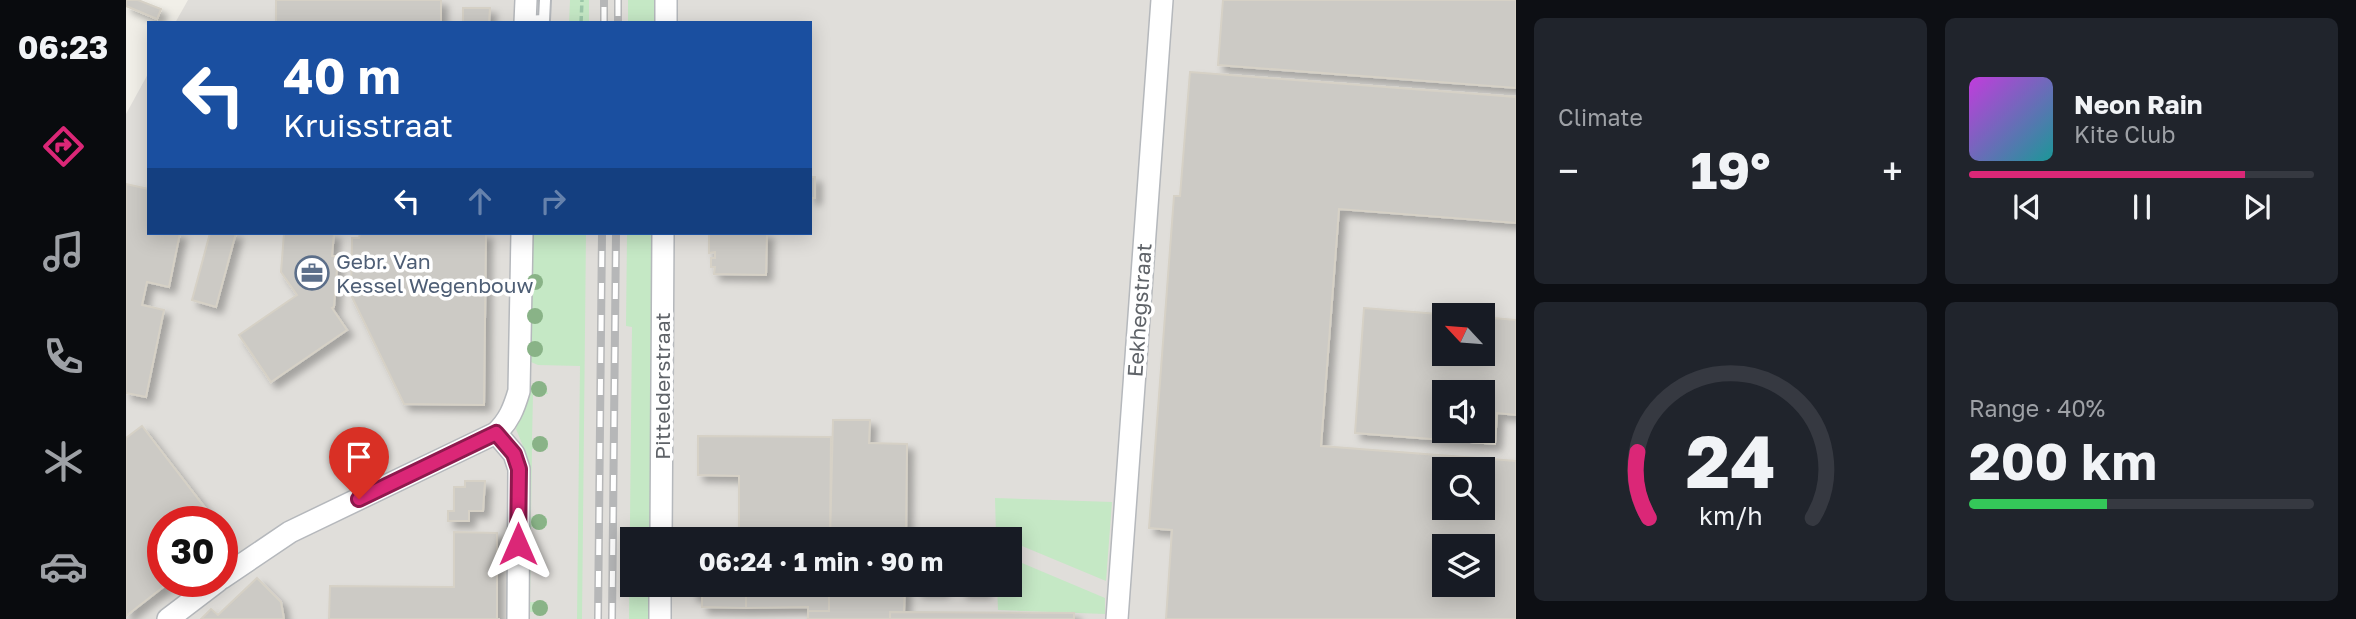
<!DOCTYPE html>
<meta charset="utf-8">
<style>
body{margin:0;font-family:"Golos Text",sans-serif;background:#20242c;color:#f1f3f6;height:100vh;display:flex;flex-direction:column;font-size:26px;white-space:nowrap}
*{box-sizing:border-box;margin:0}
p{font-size:23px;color:#9ea1a6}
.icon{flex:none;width:38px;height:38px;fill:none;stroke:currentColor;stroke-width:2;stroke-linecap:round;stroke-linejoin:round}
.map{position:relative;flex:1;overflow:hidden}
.sheet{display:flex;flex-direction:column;gap:18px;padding:18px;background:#0d0f14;width:840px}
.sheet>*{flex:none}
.hud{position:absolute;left:21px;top:21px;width:665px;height:214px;border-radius:0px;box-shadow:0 4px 18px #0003;background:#1a4fa0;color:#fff;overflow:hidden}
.needle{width:46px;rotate:296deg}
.buttons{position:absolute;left:1306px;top:303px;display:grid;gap:14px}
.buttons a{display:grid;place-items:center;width:63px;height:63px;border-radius:0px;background:#171b24;box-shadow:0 4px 18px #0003;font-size:35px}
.speed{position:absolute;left:21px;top:506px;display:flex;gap:14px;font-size:35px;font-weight:700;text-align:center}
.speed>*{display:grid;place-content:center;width:91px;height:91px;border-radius:50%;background:#171b24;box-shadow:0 4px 18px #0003;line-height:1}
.speed .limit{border:10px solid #d22;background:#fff;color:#111}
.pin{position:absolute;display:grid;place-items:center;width:60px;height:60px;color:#fff;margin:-72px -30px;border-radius:50% 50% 50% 0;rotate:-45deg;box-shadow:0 0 7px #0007}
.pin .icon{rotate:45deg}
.me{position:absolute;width:77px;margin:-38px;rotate:0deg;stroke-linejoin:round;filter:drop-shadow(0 0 5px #0008)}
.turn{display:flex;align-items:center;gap:24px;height:147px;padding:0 21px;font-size:32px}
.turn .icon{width:91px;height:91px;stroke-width:2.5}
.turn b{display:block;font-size:49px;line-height:60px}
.lanes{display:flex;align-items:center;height:66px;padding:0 21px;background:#0003;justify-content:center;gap:35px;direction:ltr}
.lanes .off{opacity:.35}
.big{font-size:52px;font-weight:700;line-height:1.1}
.sheet .tile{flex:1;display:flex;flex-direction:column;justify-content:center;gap:10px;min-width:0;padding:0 24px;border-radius:10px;background:#20242c}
.sheet .dial{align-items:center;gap:0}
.dial svg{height:182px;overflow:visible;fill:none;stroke:#363941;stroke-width:7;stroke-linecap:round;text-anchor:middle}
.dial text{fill:#f1f3f6;stroke:none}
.song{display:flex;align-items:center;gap:21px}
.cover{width:84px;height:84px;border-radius:10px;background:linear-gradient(135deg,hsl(290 70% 55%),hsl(180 70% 35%))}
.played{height:7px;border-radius:4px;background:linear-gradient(90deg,#db2777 80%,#363941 80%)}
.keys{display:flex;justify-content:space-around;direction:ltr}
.heat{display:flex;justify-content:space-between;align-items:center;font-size:38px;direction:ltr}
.charge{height:10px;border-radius:5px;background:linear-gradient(90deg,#34c759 40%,#363941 0)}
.sheet .tiles{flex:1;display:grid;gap:18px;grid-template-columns:repeat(2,1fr)}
.trip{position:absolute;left:494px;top:527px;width:402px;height:70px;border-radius:0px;background:#171b24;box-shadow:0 4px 18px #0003;font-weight:700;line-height:70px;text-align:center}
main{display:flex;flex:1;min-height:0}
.tab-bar{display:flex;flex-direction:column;width:126px;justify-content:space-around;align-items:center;background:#090b0e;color:#9ea1a6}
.tab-bar .icon{width:49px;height:49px}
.tab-bar .selected{color:#db2777}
.tab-bar b{font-size:32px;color:#f1f3f6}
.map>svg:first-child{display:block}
</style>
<main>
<nav class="tab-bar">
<b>06:23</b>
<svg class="icon selected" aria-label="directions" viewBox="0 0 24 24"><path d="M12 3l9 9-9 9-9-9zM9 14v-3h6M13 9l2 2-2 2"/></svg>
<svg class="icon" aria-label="music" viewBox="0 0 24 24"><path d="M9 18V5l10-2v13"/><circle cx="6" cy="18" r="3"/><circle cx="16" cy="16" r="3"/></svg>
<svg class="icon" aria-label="phone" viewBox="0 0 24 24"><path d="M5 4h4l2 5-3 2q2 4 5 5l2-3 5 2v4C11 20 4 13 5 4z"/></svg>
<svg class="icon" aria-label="climate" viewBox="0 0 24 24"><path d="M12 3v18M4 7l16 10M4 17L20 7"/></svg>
<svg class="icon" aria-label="car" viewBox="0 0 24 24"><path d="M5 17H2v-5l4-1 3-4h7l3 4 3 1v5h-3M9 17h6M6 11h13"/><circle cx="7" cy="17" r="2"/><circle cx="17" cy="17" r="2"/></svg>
</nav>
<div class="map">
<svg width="1390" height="619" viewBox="0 0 1390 619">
<defs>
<filter id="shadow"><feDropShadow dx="6" dy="6" stdDeviation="3.5" flood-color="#0004"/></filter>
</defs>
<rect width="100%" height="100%" fill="#f1efe8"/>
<path fill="#e0deda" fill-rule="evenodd" d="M 62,0 L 1390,0 L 1390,619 L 0,619 L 0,114 L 23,72 L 23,233 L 684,233 L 684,23 L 49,23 ZM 1318,315 L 1356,315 L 1356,354 L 1318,354 ZM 1318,392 L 1356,392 L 1356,430 L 1318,430 ZM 1318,469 L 1356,469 L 1356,508 L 1318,508 ZM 37,522 L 96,522 L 96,581 L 37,581 ZM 506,539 L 884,539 L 884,584 L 506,584 ZM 1318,546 L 1356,546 L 1356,584 L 1318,584 Z"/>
<g fill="#c5e8c5">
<path d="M 444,0 L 463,0 L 463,23 L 443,23 Z"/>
<path d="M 502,0 L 529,0 L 528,23 L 502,23 Z"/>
<path d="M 405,233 L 460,233 L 456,619 L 451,619 L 454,366 L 412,365 L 405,362 L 403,356 Z"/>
<path d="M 501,233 L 527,233 L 524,539 L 506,539 L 506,584 L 524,585 L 523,619 L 503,619 L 506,327 L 500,326 Z"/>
<path d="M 408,383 L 419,386 L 422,394 L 407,394 L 406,440 L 422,440 L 422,449 L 406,449 L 405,517 L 421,518 L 421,526 L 405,527 L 404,602 L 420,603 L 420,612 L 404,612 L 404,619 L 399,619 L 401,456 L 390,429 L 392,418 L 402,401 L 402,391 Z"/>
<path d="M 869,498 L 986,502 L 980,581 L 884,541 L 884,539 L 870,535 Z"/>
<path d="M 884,558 L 979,598 L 979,614 L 872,610 L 871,585 L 884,584 Z"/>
</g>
<g fill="#cccac5" stroke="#d6d1c6" stroke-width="2" fill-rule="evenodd" filter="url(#shadow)">
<path d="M 0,0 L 12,0 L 35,9 L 31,19 L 0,6 Z"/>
<rect x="150" y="0" width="165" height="23"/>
<path d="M 1097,0 L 1390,0 L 1390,88 L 1092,65 Z"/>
<path d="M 337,8 L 364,8 L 363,23 L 337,23 Z"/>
<path d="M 1064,72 L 1390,97 L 1390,223 L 1213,209 L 1195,446 L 1390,461 L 1390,619 L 1040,619 L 1046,530 L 1023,528 L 1048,196 L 1054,196 ZM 1318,469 L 1356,469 L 1356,508 L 1318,508 ZM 1318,546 L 1356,546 L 1356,584 L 1318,584 Z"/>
<rect x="684" y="177" width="5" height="21"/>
<path d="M 0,184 L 23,189 L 23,233 L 54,233 L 43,287 L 21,282 L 16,305 L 38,310 L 20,397 L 0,393 Z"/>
<path d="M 84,233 L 110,233 L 90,307 L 66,300 Z"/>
<path d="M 158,233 L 208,233 L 206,256 L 212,256 L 208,307 L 206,308 L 221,330 L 145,382 L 113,335 L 171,295 L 155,272 Z"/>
<path d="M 234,233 L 360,233 L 358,405 L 278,404 L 225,295 L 226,238 L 233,238 Z"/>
<path d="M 583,233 L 641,233 L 640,275 L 588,274 L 589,267 L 585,267 L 585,258 L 589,258 L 589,252 L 583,253 Z"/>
<path d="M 1238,308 L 1325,315 L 1318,315 L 1318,354 L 1356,354 L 1356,317 L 1390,320 L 1390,415 L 1371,413 L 1369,444 L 1229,433 ZM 1318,392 L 1356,392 L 1356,430 L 1318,430 Z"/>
<path d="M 707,420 L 744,420 L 743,443 L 781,444 L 780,539 L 704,539 Z"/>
<path d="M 16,426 L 90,522 L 37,522 L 37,581 L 45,581 L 0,616 L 0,438 Z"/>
<path d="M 572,436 L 705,437 L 704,539 L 613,539 L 613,476 L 572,475 Z"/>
<path d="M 339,481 L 359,481 L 357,511 L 343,511 L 343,521 L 322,521 L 322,511 L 328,511 L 328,487 L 339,487 Z"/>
<path d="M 328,532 L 371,533 L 371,619 L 374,619 L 203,619 L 204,586 L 328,587 Z"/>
<path d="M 131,578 L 155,602 L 158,619 L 75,619 L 85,609 L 92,615 Z"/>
<path d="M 566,584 L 597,584 L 597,595 L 612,595 L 612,584 L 620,584 L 620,608 L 576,607 L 576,595 L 566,595 Z"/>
<path d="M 620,584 L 703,584 L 703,611 L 682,611 L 682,607 L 620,608 Z"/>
<path d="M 703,584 L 779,584 L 778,612 L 764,612 L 764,619 L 682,619 L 682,611 L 703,611 Z"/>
<path d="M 791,584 L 817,584 L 817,585 L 816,591 L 791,591 Z"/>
<rect x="835" y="584" width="24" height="8"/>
<path d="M 764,612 L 948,613 L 948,619 L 764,619 Z"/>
</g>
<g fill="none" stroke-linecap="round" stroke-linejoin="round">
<defs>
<path id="lane" d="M 399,21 L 418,20 L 419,0"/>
<g id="street">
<path d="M 399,23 L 400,0"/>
<path d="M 540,23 L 540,0"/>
<path d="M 370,433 L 388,454 L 393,469 L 392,619"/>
<path d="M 535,539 L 537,233"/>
<path d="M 96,578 L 164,532 L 370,433 C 383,421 388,408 393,391 L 396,233"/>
<path d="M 42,619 L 92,581"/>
<path d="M 534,619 L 534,584"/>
<path d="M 991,619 L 1036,0"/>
</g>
</defs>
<use href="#lane" stroke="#b5b8bc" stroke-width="14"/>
<use href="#street" stroke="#b5b8bc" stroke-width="24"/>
<path stroke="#9cc7a9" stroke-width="3.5" stroke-dasharray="7 3.5" stroke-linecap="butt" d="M 455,23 L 456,0"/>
<use href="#lane" stroke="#fff" stroke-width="10"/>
<use href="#street" stroke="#fff" stroke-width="21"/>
<defs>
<g id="rail">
<path d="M 492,0 L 492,23"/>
<path d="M 478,23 L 478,0"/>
<path d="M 472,619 L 476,233"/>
<path d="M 486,619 L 490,233"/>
</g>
</defs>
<use href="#rail" stroke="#b6b7b8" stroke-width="8"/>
<use href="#rail" stroke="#fff" stroke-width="5" stroke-dasharray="16" stroke-linecap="butt"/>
</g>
<g fill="#89b387">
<circle cx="409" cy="282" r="8"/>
<circle cx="409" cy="316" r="8"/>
<circle cx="409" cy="349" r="8"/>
<circle cx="413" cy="389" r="8"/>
<circle cx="414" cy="444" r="8"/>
<circle cx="413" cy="522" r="8"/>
<circle cx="414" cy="608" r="8"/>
</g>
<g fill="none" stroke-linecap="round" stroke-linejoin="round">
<defs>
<path id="route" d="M 233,499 L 370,433 L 388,454 L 393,469 L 392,544"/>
</defs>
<use href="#route" stroke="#8e194d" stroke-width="18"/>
<use href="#route" stroke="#db2777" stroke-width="12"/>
</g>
<defs>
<symbol id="office-ring" viewBox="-11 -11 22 22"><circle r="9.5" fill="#fff" stroke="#5c6f8a" stroke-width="1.5"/><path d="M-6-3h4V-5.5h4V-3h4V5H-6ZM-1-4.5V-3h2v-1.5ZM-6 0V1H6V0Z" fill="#5c6f8a"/></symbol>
</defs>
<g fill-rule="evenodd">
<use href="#office-ring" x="167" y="254" width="38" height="38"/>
</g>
<g text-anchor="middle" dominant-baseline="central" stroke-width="7" stroke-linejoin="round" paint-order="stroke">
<g font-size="21" fill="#4e5e75" stroke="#fff" text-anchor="start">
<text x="210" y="261">Gebr. Van<tspan x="210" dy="24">Kessel Wegenbouw</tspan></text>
</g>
<g font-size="21" fill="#5f6368" stroke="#fff">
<text transform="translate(1013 310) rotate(-86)">Eekhegstraat</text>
<text transform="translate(536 386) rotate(-90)">Pittelderstraat</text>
</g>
</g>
</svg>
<div class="buttons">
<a><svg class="needle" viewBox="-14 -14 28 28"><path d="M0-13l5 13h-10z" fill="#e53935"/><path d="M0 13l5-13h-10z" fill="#9ea1a6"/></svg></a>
<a><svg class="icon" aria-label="sound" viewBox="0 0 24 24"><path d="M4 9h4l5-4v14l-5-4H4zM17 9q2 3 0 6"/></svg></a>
<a><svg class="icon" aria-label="search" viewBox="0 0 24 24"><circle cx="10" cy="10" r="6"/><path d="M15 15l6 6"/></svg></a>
<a><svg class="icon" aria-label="layers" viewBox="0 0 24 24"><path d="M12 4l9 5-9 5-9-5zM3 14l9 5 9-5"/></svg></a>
</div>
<div class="speed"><div class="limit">30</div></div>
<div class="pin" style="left:233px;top:499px;background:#d93025"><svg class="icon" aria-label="arrive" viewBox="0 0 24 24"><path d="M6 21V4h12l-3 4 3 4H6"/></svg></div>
<svg class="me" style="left:392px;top:544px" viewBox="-20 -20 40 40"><path d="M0-17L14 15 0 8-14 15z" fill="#db2777" stroke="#fff" stroke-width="4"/></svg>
<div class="trip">06:24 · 1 min · 90 m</div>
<div class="hud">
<div class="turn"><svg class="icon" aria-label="left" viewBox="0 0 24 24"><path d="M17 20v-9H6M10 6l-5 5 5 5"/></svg><div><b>40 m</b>Kruisstraat</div></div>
<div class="lanes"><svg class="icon" aria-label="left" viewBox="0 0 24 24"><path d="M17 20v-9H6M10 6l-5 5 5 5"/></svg><svg class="icon off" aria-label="ahead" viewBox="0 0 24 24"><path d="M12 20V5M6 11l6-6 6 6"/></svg><svg class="icon off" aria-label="right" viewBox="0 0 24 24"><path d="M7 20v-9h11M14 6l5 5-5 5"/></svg></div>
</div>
</div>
<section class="sheet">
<div class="tiles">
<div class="tile"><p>Climate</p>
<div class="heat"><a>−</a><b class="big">19°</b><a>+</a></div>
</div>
<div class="tile">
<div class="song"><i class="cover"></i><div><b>Neon Rain</b><p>Kite Club</p></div></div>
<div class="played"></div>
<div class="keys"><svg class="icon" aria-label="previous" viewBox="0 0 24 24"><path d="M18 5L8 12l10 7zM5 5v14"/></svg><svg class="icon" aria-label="pause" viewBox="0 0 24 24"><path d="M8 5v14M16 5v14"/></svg><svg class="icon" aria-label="next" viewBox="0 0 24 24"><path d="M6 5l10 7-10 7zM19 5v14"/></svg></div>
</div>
<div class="tile dial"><svg viewBox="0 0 100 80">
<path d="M14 69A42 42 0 1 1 86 69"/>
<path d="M14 69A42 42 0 0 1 9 40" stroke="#db2777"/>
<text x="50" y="56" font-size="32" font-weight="700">24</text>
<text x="50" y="72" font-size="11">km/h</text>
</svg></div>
<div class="tile"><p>Range · 40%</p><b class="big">200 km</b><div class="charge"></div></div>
</div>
</section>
</main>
